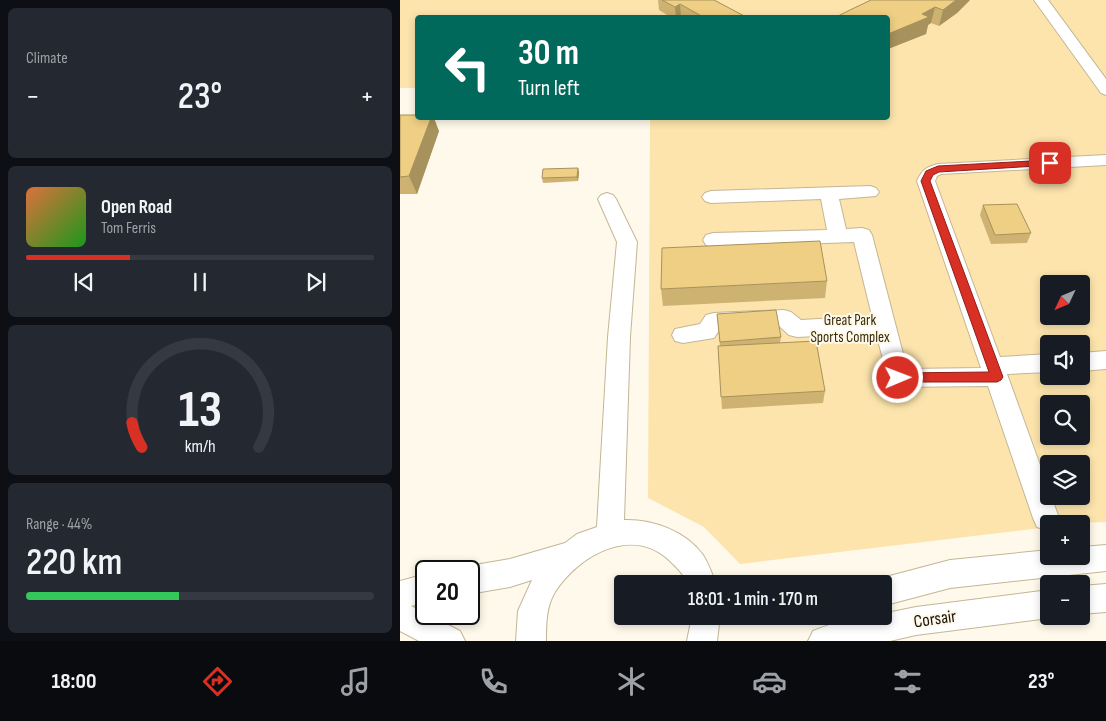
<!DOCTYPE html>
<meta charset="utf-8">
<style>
body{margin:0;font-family:"Sofia Sans Condensed",sans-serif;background:#242831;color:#f1f3f6;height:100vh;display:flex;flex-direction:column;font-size:19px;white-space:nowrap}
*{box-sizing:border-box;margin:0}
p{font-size:16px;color:#9ea1a6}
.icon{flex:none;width:28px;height:28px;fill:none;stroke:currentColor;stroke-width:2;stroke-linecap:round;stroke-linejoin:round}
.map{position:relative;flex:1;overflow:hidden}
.side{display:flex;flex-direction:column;gap:8px;padding:8px;background:#0d0f14;width:400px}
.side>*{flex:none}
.banner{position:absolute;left:15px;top:15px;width:475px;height:105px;border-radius:5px;box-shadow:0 2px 8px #0003;background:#00695c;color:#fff;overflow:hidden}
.needle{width:32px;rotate:226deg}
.tools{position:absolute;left:640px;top:275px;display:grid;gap:10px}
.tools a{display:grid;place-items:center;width:50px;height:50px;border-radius:5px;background:#171b24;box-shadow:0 2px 8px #0003;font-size:25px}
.speed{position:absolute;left:15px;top:560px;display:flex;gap:10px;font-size:25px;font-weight:700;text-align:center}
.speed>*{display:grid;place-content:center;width:65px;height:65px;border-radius:50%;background:#171b24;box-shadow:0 2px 8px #0003;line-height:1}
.speed .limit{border:2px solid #111;border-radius:8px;background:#fff;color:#111}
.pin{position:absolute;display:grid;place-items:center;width:42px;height:42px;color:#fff;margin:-21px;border-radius:10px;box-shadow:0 2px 8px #0006}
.me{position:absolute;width:55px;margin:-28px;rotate:89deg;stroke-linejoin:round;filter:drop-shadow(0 0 4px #0008)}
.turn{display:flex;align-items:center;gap:18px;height:105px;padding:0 20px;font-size:22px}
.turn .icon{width:65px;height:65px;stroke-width:2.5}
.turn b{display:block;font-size:35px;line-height:42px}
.big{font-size:38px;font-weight:600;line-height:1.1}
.side .card{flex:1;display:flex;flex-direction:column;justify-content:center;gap:8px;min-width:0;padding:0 18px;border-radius:8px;background:#242831}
.side .dial{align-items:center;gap:0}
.dial svg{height:130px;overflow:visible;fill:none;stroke:#363941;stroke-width:7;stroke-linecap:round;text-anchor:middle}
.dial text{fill:#f1f3f6;stroke:none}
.song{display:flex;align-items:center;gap:15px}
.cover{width:60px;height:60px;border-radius:8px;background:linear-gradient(135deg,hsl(20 70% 55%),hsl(120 70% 35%))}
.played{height:5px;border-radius:2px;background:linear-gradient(90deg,#d93025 30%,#363941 30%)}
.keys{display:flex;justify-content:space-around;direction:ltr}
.heat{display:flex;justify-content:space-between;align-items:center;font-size:28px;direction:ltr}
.charge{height:8px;border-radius:4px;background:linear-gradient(90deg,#34c759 44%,#363941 0)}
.trip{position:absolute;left:214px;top:575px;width:278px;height:50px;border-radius:5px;background:#171b24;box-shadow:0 2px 8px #0003;font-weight:600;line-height:50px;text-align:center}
.tabs{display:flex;height:80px;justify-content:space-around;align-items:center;background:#090b0e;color:#9ea1a6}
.tabs .icon{width:35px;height:35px}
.tabs .active{color:#d93025}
.tabs b{font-size:22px;color:#f1f3f6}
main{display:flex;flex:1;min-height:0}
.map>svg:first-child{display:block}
</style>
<main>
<section class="side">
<div class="card"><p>Climate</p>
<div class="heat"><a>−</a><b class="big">23°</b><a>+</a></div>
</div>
<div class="card">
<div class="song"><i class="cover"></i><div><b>Open Road</b><p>Tom Ferris</p></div></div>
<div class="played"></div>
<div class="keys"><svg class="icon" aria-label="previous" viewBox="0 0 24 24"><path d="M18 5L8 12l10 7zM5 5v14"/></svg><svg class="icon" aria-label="pause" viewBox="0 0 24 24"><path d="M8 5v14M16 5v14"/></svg><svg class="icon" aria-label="next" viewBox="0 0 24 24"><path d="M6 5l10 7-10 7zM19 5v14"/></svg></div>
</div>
<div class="card dial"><svg viewBox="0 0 100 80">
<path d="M14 69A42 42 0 1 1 86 69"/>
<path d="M14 69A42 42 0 0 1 8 54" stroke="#d93025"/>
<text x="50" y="56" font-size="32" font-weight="700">13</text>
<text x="50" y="72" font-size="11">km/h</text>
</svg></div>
<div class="card"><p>Range · 44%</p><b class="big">220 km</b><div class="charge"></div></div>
</section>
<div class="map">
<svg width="706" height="641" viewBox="0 0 706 641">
<rect width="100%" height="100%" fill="#fff9eb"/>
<path fill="#fce4ac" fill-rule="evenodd" d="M 0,0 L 706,0 L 706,522 L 649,524 L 649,527 L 340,564 L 304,527 L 248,498 L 250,118 L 488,118 L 488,18 L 18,18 L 17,88 L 0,88 ZM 649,284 L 681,284 L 681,316 L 649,316 ZM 649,344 L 681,344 L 681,376 L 649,376 ZM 649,404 L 681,404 L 681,436 L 649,436 ZM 649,464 L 681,464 L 681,496 L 649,496 Z"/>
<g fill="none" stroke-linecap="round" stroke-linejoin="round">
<defs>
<g id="minor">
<path d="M 634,0 L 648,0 L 706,79 L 706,95 L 701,93 Z"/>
<path d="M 706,155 L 706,165 L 541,174 L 537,176 L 535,181 L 600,357 L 649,354 L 649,372 L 607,374 L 649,490 L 649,496 L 651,496 L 659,518 L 657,524 L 649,524 L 649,529 L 646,530 L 637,527 L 633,518 L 588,386 L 498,387 L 490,385 L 476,333 L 397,337 L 389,335 L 379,326 L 320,329 L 314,338 L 283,343 L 275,341 L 272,335 L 275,329 L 300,324 L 306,315 L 314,313 L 384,310 L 391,312 L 401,320 L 472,316 L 454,242 L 313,247 L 306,245 L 303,240 L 306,235 L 313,233 L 427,230 L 421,199 L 311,203 L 305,201 L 302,197 L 305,193 L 311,191 L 470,186 L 476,188 L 479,192 L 476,196 L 439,199 L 446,229 L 462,228 L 469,230 L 472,235 L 507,369 L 581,368 L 517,181 C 522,170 526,167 538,164 Z"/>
<path d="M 207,193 L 213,195 L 216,199 L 237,242 L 230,337 L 224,520 C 252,519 286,531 303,555 C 309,564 312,574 316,584 L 288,584 C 283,573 277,568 269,560 C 231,525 178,556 155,592 C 146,607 146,624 146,641 L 116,641 L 118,611 L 132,580 L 110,587 L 69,594 L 69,571 L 59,571 L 69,566 L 110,559 L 165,543 L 177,534 L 197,527 L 208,337 L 217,242 L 198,199 L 201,195 Z"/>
<path d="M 706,351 L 706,369 L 681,371 L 681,353 Z"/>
<path d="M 706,545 L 706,571 L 550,588 L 482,606 L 482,584 L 471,584 L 482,578 L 550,560 L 649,550 L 649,556 L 681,556 L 681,547 Z"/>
<path d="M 26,574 L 26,602 L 11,606 L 60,631 L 65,641 L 19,641 L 0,631 L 0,581 Z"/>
<path d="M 706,584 L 706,612 L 681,614 L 681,586 Z"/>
<path d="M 649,590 L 649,616 L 654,616 L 649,618 L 516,635 L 490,641 L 408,641 L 413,631 C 434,622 460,616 482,616 L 482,614 L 516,607 Z"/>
<path d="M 292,616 L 320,616 L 317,641 L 287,641 Z"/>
</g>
</defs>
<use href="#minor" stroke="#c4b695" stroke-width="2"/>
<use href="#minor" fill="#fff" fill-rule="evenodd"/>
</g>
<g fill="#ceb271">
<path d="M 258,0 L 314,0 L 348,18 L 272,18 L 259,10 Z"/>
<path d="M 471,0 L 570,0 L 557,13 L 539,26 L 531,23 L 528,25 L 526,34 L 488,49 L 488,18 L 450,10 Z"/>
<path d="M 0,115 L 39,131 L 17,194 L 0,194 Z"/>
<path d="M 178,168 L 179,173 L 178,181 L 143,183 L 142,178 Z"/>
<path d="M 583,205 L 631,233 L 627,243 L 591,244 L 580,215 Z"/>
<path d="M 427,281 L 425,298 L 263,306 L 261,289 Z"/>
<path d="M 317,314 L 381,337 L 380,343 L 425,391 L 423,403 L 322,409 L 318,346 L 320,346 Z"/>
</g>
<g fill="#a7915c">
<path d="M 556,0 L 570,0 L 557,13 L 539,26 L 543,10 Z"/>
<path d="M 280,4 L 281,17 L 276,18 L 275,7 Z"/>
<path d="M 535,7 L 531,23 L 528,25 L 526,34 L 488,49 L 488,34 Z"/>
<path d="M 31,118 L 34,118 L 39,131 L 17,194 L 9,176 Z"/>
<path d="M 178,168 L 179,173 L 178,181 L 177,177 Z"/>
</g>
<g fill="#efcf83" stroke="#a7915c">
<path d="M 262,0 L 314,0 L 348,18 L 305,18 L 280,4 L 275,7 Z"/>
<path d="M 471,0 L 556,0 L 543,10 L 535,7 L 522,14 L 529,17 L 488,34 L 488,18 L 434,18 L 450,10 Z"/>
<path d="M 0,115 L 18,115 L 18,118 L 31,118 L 9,176 L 0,177 Z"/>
<path d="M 178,168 L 177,177 L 142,178 L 143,169 Z"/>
<path d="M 617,204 L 631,233 L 595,235 L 583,205 Z"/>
<path d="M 420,241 L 427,281 L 261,289 L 262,248 Z"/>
<path d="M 376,310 L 381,337 L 320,342 L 317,314 Z"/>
<path d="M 416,341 L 425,391 L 321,397 L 318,346 Z"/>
</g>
<path fill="#d93025" stroke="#8d1f18" d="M 650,160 L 654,163 L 653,165 L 539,172 L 533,175 L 530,181 L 603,377 L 601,380 L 597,382 L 494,382 L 492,378 L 494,374 L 498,373 L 589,372 L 521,181 L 526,171 L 538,166 Z"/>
<g text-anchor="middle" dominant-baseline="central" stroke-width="4" stroke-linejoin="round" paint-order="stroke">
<g font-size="15" fill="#382b09" stroke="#fff9eb">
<text x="450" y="320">Great Park<tspan x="450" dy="17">Sports Complex</tspan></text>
</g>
<g font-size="18" fill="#1a1408" stroke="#fff9eb">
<text transform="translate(535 619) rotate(-8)">Corsair</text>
</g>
</g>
</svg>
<div class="tools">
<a><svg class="needle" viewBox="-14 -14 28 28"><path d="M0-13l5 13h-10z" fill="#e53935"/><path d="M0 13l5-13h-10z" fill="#9ea1a6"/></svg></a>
<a><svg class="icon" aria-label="sound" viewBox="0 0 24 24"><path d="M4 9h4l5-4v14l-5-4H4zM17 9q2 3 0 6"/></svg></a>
<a><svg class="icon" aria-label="search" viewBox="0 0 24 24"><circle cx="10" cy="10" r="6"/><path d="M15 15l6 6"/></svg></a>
<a><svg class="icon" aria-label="layers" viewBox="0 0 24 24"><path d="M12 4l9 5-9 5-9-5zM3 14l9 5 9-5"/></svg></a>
<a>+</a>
<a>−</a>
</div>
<div class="speed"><div class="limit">20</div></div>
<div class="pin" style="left:650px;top:163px;background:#d93025"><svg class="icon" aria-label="arrive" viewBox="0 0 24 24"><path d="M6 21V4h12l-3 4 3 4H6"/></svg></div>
<svg class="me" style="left:498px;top:378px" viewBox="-20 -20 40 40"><circle r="17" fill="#d93025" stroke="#fff" stroke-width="3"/><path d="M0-11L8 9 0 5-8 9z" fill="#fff"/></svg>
<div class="trip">18:01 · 1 min · 170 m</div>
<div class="banner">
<div class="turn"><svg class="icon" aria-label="left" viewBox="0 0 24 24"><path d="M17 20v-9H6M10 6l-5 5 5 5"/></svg><div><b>30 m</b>Turn left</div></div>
</div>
</div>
</main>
<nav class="tabs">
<b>18:00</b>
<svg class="icon active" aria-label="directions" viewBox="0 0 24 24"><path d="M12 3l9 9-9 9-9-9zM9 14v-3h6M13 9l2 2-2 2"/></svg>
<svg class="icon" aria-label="music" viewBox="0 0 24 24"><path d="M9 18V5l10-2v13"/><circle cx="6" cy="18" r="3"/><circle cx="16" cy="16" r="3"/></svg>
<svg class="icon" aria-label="phone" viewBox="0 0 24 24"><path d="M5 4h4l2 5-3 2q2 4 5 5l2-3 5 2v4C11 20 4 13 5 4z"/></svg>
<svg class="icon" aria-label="climate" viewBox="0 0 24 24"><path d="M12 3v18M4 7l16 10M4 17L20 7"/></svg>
<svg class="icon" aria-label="car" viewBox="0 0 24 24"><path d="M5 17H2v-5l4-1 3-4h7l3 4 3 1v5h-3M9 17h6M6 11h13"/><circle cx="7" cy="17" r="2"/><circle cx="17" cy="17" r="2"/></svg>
<svg class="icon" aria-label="filters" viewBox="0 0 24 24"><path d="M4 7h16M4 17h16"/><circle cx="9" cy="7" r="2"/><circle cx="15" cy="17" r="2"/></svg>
<b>23°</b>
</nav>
